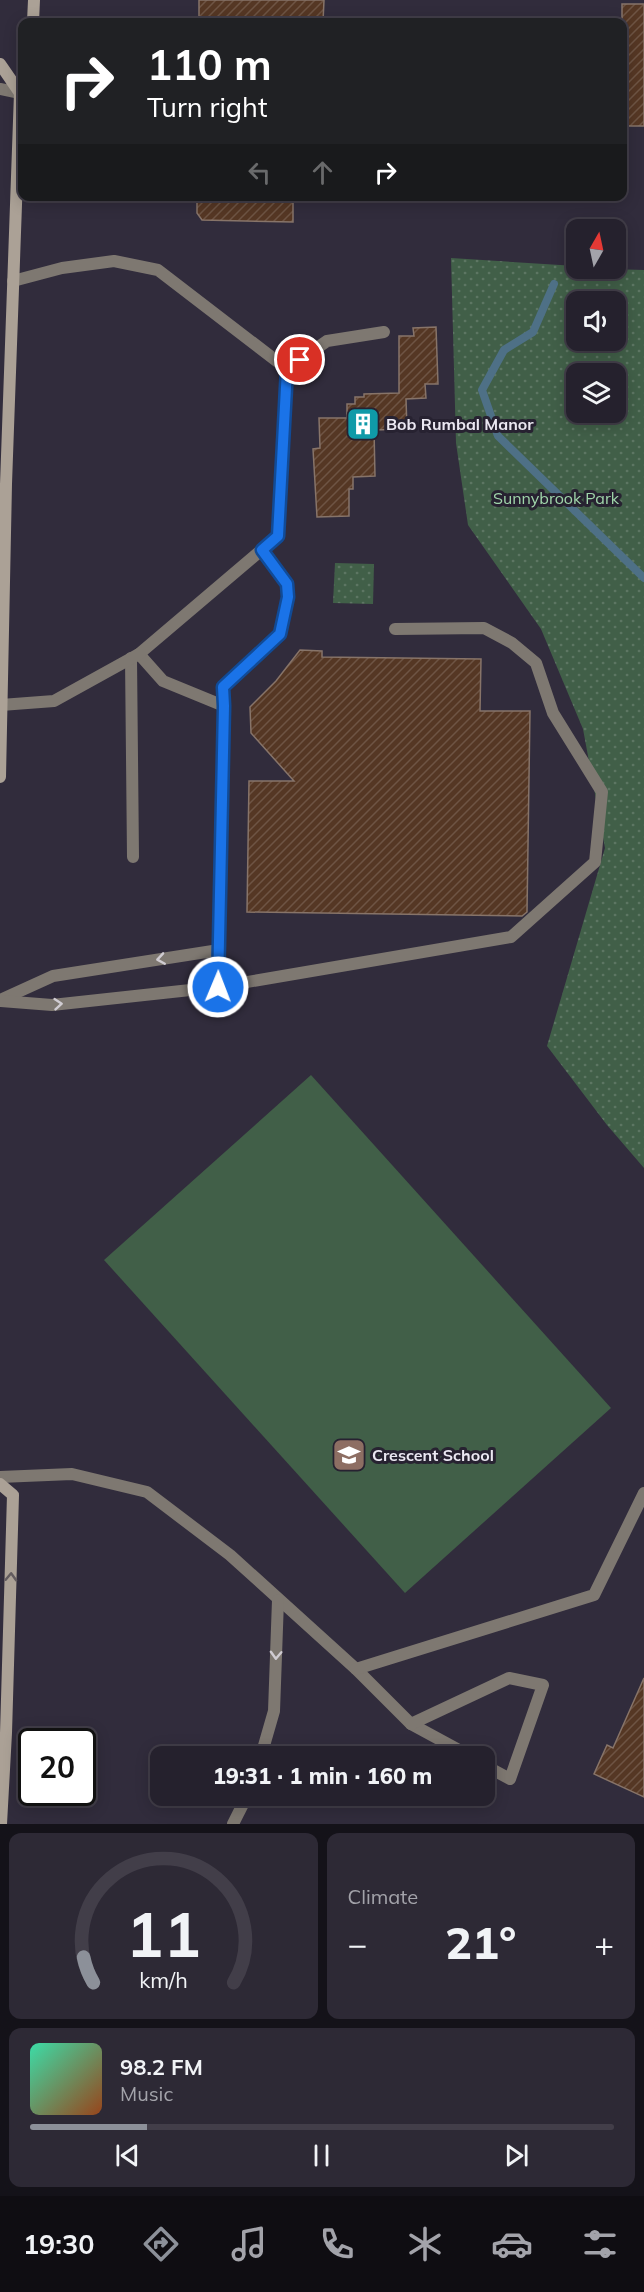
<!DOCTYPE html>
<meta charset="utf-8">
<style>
body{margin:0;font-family:Mulish,sans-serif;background:#2d2935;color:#f1f3f6;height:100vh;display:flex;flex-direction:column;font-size:22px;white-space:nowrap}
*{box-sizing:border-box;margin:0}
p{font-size:20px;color:#a3a3aa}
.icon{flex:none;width:33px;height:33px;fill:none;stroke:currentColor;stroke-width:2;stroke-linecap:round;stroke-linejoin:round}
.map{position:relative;height:1824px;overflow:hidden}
.side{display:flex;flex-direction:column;gap:9px;padding:9px;background:#141219;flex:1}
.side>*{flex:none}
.guide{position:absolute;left:18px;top:18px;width:609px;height:183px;border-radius:12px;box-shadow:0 3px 15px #0003,0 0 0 2px #423e49;background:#202124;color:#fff;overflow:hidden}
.needle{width:39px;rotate:9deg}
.fabs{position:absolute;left:566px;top:219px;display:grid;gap:12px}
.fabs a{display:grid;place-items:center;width:60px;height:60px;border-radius:12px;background:#25212d;box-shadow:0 3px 15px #0003,0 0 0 2px #423e49;font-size:30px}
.speed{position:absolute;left:18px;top:1728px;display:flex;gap:12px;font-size:30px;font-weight:700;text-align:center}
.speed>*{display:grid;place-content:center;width:78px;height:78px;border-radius:50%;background:#25212d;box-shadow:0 3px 15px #0003,0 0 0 2px #423e49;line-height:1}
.speed .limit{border:3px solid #111;border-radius:9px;background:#fff;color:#111}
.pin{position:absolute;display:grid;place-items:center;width:51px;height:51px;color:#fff;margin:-26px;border:3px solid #fff;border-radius:50%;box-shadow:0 2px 6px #0007}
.me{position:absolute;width:66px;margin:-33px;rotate:1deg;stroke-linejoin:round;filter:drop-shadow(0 0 4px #0008)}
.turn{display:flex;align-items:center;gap:21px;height:126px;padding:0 30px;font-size:27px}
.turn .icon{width:78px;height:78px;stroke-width:2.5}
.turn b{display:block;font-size:42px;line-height:51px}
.lanes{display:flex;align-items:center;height:57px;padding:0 30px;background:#0003;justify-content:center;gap:30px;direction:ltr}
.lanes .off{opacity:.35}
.big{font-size:45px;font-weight:800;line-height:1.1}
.side .widget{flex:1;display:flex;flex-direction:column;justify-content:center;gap:9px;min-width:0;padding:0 21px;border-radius:12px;background:#2d2935}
.side .dial{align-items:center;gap:0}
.dial svg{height:156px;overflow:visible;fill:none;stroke:#423e49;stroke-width:7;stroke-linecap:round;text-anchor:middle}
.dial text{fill:#f1f3f6;stroke:none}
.song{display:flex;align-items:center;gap:18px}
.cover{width:72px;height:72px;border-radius:9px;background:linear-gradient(135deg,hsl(160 70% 55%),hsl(20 70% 35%))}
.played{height:6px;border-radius:3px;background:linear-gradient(90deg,#8c9099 20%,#423e49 20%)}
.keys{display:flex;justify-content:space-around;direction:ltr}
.heat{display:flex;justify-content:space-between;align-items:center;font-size:33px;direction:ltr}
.side .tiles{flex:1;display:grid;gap:9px;grid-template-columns:1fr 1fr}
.widget:last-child{grid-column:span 2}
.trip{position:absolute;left:150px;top:1746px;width:345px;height:60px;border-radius:12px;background:#25212d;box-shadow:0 3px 15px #0003,0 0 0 2px #423e49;font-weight:800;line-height:60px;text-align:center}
.dock{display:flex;height:96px;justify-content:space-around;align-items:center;background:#0f0d12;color:#a3a3aa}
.dock .icon{width:42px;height:42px}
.dock .current{color:#8c9099}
.dock b{font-size:27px;color:#f1f3f6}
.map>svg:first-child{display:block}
</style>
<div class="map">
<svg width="644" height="1824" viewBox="0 0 644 1824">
<defs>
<pattern id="park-dots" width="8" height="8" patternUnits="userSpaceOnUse" patternTransform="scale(1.5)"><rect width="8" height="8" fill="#415f48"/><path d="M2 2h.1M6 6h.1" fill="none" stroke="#5d7663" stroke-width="1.8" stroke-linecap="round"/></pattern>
<pattern id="building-hatch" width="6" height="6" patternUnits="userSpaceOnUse" patternTransform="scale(1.5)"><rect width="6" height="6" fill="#553724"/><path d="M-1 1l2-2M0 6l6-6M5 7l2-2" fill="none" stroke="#6e5444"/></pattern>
</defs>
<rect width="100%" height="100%" fill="#312c3c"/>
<g fill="url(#park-dots)" fill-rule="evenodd">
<path d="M 451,258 L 576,266 L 576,268 L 644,270 L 644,1168 L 607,1125 L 547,1046 L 605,848 L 583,729 L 541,629 L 468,525 L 456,443 ZM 576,302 L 615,302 L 615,340 L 576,340 ZM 576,374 L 615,374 L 615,412 L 576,412 Z"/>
<path d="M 335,563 L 374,564 L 373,604 L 333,603 Z"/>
</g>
<path fill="#415f48" d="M 311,1075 L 611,1408 L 405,1593 L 104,1260 Z"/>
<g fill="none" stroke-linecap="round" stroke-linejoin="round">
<path stroke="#4e7086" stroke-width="8" d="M 554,284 L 533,332 L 504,350 L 482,390 L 498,436 L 644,578"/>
</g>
<g fill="url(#building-hatch)" stroke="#877469" stroke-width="1.5">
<path d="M 199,0 L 324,0 L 323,22 L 199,22 Z"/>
<rect x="622" y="4" width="22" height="122"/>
<path d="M 197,196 L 293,196 L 293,222 L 202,220 L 197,213 Z"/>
<path d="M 436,327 L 438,384 L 425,384 L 426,398 L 406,399 L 407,429 L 374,430 L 375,476 L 353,477 L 353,489 L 349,489 L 349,516 L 317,517 L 313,449 L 320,448 L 319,418 L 347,418 L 347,404 L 355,404 L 355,397 L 364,397 L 364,394 L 399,393 L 399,336 L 414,336 L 413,328 Z"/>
<path d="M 300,650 L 322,651 L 322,657 L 481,659 L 480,711 L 530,711 L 527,912 L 522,916 L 247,912 L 249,781 L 294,781 L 251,733 L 250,707 L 276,681 Z"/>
<path d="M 644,1678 L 644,1797 L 594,1774 L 607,1745 L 613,1748 Z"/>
</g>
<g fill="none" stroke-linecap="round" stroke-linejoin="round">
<g stroke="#7e7871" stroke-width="12">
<path d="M 287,369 L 327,341 L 384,332"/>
<path d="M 139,654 L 163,681 L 224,706 L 218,987 L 511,937 L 595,862 L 602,792 L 553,713 L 536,663 L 512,643 L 484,628 L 395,629"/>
<path d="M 131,658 L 133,857"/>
<path d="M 1,705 L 54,701 L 139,654 L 278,536 L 287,369 L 158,270 L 114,261 L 62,268 L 13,281"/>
<path d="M 224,706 L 223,687 L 280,634 L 288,597 L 287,583 L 262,550"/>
<path d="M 0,1000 L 53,976 L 219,950"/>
<path d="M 1,1001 L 52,1005 L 218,987"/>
<path d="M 0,1477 L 72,1474 L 147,1492 L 230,1555 L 356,1669 L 411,1724 L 470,1756"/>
<path d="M 356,1669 L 594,1595 L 644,1493"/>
<path d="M 411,1724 L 509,1678 L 543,1685 L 510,1779 L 484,1765"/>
<path d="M 261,1756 L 274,1711 L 278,1600"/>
<path d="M 233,1824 L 247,1796"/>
</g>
<path stroke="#7e7871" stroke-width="12" d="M 0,89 L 20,93"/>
<g stroke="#aba196" stroke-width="12">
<path d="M 33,22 L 34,0"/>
<path d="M 0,64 L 20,93"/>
<path d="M 0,777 L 6,484 L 20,93 L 22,82"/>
<path d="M 0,1484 L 13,1495 L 6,1733 L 1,1824"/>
</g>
</g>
<defs><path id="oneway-chevron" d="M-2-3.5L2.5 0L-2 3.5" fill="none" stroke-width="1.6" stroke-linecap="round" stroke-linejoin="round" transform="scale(1.5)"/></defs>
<g stroke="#d0ccd2">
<use href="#oneway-chevron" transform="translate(161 959) rotate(171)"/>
<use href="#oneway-chevron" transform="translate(58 1004) rotate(-5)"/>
<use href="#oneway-chevron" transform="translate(276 1655) rotate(92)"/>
</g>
<use stroke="#625b5e" href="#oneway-chevron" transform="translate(11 1577) rotate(-88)"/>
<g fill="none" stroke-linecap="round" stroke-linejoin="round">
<defs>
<path id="route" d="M 218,987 L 224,706 L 223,687 L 280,634 L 288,597 L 287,584 L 262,550 L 278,536 L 287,369 L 300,360"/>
</defs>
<use href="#route" stroke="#114b97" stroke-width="15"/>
<use href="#route" stroke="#1a73e8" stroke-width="10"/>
</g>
<defs>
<symbol id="building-square" viewBox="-11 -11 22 22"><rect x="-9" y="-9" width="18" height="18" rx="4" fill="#0f9aa8" stroke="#272231"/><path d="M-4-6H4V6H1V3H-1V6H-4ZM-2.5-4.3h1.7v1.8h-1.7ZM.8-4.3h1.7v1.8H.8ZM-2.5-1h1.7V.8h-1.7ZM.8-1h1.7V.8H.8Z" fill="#fff"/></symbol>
<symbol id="school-square" viewBox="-11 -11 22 22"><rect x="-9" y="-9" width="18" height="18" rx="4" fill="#8d6e63" stroke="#272231"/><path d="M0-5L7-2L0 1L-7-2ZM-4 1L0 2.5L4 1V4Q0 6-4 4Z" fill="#fff"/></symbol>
</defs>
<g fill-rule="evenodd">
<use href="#building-square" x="344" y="405" width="38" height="38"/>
<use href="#school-square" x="330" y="1436" width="38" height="38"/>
</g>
<g text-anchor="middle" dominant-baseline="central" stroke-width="6" stroke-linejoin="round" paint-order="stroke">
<g font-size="16" font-weight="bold" fill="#ebe8f2" stroke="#272231" text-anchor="start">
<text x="386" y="424">Bob Rumbal Manor</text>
<text x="372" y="1455">Crescent School</text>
</g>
<g font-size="16" fill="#a0d6ab" stroke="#272231">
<text x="556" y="498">Sunnybrook Park</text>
</g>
</g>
</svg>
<div class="fabs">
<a><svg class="needle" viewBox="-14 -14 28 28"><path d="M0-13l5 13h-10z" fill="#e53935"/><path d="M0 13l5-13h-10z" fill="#a3a3aa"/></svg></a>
<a><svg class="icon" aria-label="sound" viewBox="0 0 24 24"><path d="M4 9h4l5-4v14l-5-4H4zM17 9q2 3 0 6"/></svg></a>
<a><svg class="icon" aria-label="layers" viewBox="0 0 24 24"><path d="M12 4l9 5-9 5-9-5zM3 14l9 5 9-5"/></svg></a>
</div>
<div class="speed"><div class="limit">20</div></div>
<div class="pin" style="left:300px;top:360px;background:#d93025"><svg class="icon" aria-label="arrive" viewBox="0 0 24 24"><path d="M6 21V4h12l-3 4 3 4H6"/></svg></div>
<svg class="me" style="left:218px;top:987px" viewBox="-20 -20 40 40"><circle r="17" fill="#1a73e8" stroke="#fff" stroke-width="3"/><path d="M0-11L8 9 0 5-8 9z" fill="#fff"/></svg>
<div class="trip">19:31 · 1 min · 160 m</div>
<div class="guide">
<div class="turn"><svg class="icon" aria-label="right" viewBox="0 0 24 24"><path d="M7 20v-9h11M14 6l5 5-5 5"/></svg><div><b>110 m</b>Turn right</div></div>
<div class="lanes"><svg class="icon off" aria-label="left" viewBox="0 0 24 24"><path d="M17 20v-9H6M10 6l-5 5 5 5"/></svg><svg class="icon off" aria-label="ahead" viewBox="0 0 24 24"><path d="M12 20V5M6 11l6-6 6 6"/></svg><svg class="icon" aria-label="right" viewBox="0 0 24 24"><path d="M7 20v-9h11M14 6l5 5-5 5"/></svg></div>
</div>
</div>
<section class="side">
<div class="tiles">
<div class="widget dial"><svg viewBox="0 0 100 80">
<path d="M14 69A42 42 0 1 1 86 69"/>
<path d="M14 69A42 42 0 0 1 9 56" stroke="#8c9099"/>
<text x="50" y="56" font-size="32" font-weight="700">11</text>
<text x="50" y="72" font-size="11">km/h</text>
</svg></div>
<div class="widget"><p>Climate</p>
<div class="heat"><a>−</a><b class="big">21°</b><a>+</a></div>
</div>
<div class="widget">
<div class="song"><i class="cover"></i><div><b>98.2 FM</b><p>Music</p></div></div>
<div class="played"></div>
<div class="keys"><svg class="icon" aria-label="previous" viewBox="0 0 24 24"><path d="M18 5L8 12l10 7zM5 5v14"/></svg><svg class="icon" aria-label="pause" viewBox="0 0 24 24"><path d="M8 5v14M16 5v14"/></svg><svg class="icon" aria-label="next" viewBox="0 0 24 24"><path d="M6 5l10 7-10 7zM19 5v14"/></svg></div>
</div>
</div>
</section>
<nav class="dock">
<b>19:30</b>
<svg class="icon current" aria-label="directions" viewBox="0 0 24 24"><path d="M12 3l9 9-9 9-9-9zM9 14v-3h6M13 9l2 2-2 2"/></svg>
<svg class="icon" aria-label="music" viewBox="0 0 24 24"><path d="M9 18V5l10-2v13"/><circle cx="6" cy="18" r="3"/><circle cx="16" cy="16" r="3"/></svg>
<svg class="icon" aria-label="phone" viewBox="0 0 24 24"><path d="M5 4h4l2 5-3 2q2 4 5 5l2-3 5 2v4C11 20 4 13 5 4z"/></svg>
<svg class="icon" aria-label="climate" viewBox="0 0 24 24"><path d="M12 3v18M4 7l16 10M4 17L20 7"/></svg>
<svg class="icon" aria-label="car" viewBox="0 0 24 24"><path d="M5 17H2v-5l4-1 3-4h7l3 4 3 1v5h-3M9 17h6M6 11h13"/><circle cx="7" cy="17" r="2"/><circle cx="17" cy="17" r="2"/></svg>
<svg class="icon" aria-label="filters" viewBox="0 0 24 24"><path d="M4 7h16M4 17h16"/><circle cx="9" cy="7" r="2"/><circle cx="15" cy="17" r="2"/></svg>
</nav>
